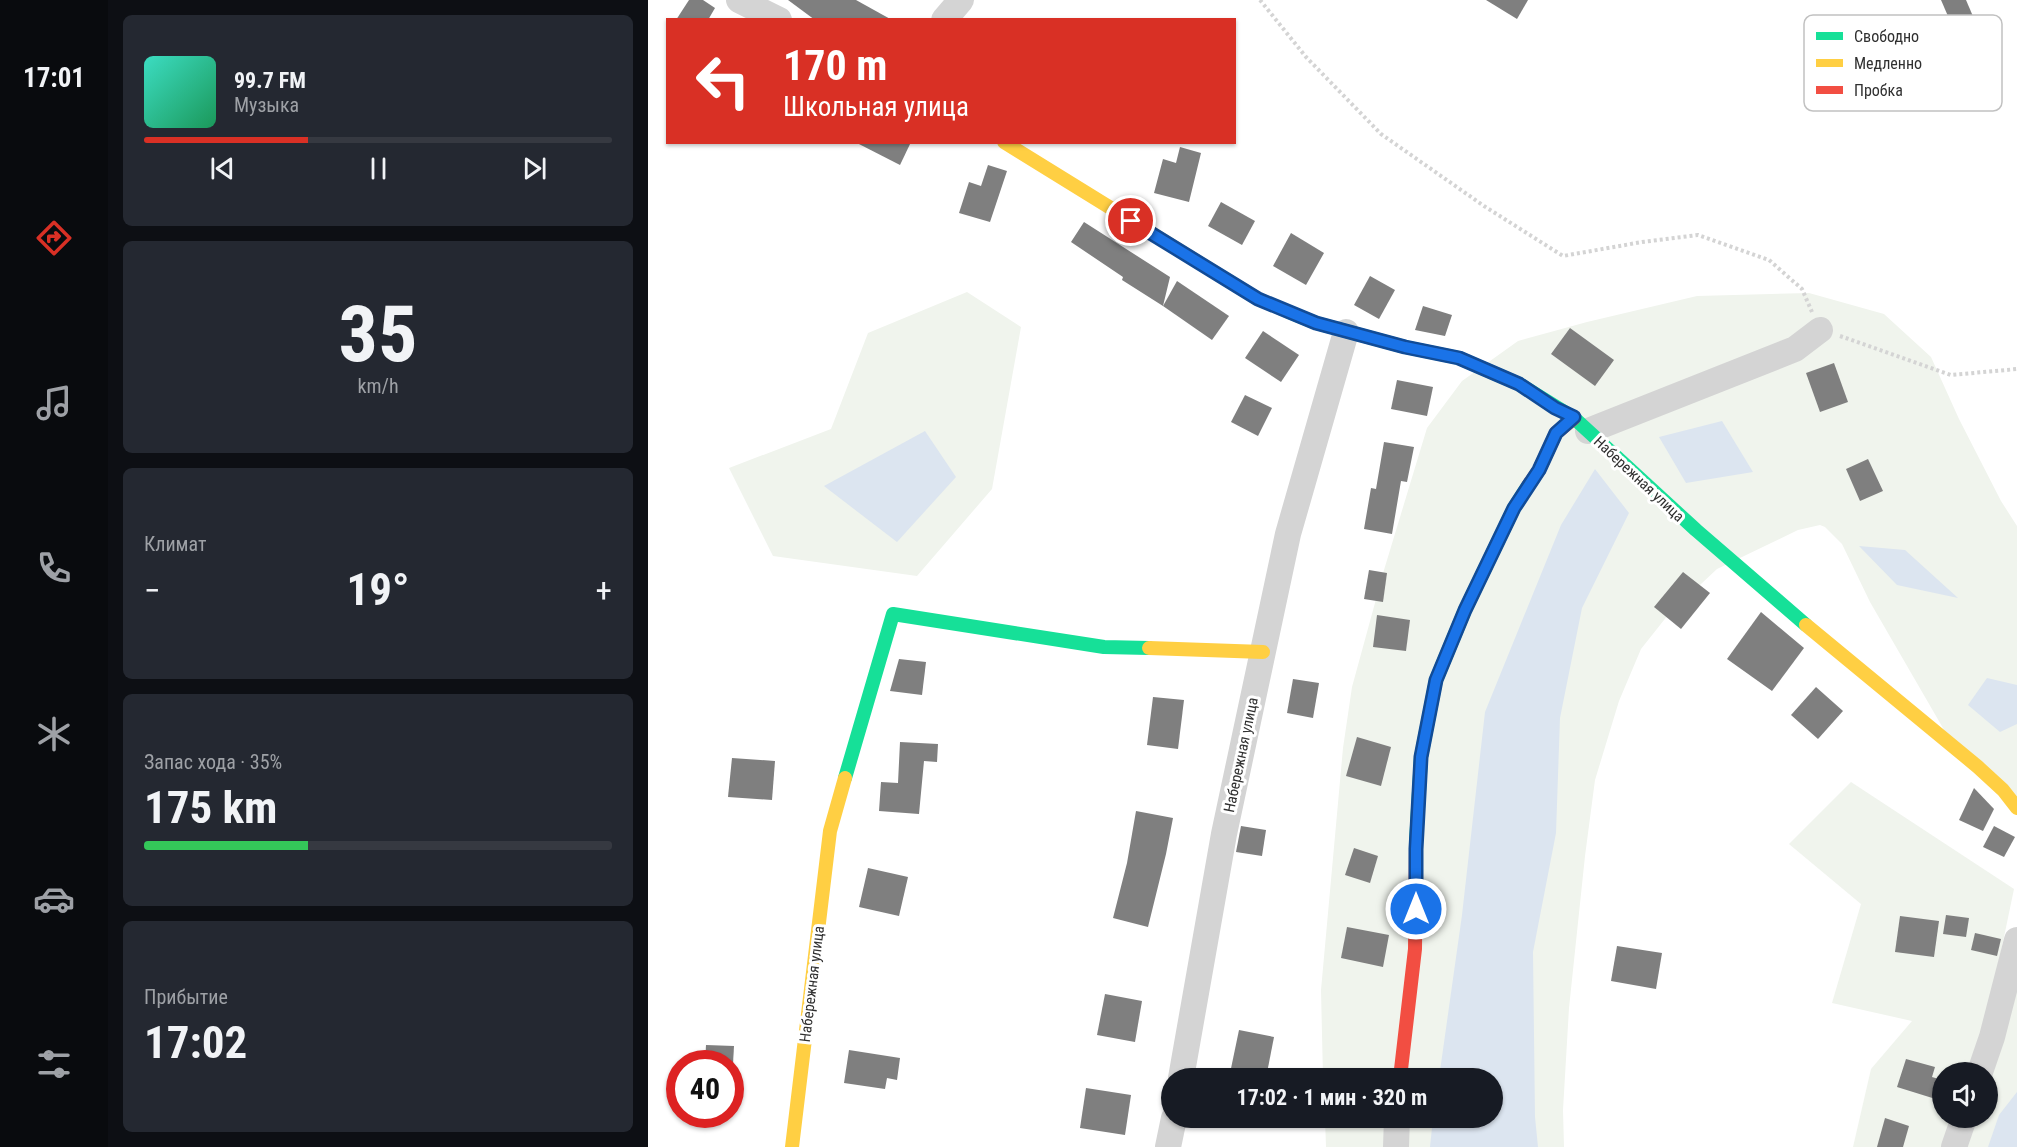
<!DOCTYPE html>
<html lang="ru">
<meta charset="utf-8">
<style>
body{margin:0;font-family:"Roboto Condensed",sans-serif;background:#242831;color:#f1f3f6;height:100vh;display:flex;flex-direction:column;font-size:22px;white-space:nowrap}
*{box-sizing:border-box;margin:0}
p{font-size:20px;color:#9ea1a6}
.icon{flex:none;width:33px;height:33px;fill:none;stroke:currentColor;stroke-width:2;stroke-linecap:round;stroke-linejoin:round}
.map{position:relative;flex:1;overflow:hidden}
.details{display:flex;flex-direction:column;gap:15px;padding:15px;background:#0d0f14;width:540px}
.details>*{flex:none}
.hud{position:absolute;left:18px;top:18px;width:570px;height:126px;border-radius:0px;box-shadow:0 2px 4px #0004;background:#d93025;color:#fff;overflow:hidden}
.buttons{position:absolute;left:1284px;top:1062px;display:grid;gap:12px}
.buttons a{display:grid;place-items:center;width:66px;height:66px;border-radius:50%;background:#171b24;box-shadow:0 2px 4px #0004;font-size:30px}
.speed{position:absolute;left:18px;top:1050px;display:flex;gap:12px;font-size:30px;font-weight:700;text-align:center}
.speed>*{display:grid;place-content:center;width:78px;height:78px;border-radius:50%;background:#171b24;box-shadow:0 2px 4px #0004;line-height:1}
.speed .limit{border:9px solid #d22;background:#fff;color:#111}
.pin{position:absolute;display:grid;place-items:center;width:51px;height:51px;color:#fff;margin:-26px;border:3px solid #fff;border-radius:50%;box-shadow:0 2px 6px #0007}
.me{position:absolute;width:66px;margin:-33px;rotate:0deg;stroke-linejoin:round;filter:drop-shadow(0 0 4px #0008)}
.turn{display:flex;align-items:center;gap:21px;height:126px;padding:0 18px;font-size:27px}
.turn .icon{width:78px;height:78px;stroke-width:2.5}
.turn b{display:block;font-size:42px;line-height:51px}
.big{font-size:45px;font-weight:700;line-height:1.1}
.details .widget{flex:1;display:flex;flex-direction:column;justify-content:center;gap:9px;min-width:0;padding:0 21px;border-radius:9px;background:#242831}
.details .dial{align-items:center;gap:0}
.dial b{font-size:78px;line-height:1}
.song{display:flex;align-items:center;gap:18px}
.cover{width:72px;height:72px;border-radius:9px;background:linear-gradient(135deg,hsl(170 70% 55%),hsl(150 70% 35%))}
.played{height:6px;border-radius:3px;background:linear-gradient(90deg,#d93025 35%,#363941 35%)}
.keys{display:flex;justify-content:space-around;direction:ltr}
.heat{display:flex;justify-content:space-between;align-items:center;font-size:33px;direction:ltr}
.charge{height:9px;border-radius:4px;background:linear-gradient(90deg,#34c759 35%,#363941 0)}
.trip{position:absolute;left:513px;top:1068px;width:342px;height:60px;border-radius:30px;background:#171b24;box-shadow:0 2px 4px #0004;font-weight:700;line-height:60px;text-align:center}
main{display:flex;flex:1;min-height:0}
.dock{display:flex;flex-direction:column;width:108px;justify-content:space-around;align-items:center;background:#090b0e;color:#9ea1a6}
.dock .icon{width:42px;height:42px}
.dock .on{color:#d93025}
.dock b{font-size:27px;color:#f1f3f6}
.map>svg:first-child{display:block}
</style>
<main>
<nav class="dock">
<b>17:01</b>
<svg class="icon on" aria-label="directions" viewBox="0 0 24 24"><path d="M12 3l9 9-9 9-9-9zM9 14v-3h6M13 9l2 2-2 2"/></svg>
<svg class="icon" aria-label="music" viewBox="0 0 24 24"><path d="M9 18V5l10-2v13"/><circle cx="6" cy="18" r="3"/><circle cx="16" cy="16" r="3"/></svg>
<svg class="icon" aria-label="phone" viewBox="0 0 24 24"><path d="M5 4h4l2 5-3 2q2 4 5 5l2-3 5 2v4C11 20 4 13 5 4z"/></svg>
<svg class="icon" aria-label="climate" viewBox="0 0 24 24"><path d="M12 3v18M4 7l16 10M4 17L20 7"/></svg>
<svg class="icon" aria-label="car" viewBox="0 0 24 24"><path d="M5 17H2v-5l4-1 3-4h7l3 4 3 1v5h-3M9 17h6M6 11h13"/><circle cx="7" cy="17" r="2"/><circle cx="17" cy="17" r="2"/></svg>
<svg class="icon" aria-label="filters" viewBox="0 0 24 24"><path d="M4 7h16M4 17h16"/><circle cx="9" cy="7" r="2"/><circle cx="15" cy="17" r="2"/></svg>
</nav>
<section class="details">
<div class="widget">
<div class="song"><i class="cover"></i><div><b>99.7 FM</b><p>Музыка</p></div></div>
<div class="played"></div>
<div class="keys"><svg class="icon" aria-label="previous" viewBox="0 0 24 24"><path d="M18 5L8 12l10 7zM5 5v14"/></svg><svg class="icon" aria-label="pause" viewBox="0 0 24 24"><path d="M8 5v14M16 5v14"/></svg><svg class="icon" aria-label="next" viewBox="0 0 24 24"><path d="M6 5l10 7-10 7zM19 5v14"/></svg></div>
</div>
<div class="widget dial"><b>35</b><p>km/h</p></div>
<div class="widget"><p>Климат</p>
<div class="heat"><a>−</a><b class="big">19°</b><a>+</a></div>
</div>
<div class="widget"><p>Запас хода · 35%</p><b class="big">175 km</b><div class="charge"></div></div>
<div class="widget"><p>Прибытие</p><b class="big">17:02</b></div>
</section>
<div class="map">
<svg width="1369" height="1147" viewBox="0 0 1369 1147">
<rect width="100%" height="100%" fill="#fff"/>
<g fill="#f0f4ed" fill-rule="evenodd">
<path d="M 319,292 L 373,327 L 344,489 L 269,576 L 125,556 L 81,468 L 183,429 L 220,333 Z"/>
<path d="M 1161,293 L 1236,314 L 1283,357 L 1311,419 L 1353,501 L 1369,526 L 1369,815 L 1299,735 L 1222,602 L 1194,544 L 1177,527 L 1172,525 L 1150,530 L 1069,569 L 1020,615 L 993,649 L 971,701 L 947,780 L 937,856 L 921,1008 L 915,1110 L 916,1147 L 678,1147 L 677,1118 L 844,1118 L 844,1078 L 675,1078 L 673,990 L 695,748 L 704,687 L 736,570 L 779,428 L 814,381 L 870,341 L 939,322 L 1049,296 Z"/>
<path d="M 1203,782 L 1366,889 L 1347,980 L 1369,970 L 1369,1147 L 1205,1147 L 1223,1069 L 1264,1021 L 1184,1003 L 1213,904 L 1141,844 ZM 1294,1072 L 1340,1072 L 1340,1118 L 1294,1118 Z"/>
</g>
<g fill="#dce5f0">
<path d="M 1074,421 L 1105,472 L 1038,483 L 1011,437 Z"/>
<path d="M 277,431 L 308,477 L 249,542 L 176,486 Z"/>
<path d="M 947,469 L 981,513 L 934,608 L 912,718 L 908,833 L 885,952 L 887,1117 L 890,1147 L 782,1147 L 785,1118 L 844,1118 L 844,1078 L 791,1078 L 814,915 L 837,712 L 913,525 Z"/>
<path d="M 1211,546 L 1257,550 L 1310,598 L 1249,585 Z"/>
<path d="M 1339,678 L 1369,685 L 1369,724 L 1352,732 L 1320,705 Z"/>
<path d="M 1369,1092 L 1369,1147 L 1340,1147 L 1351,1115 Z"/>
</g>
<g fill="#7f7f7f">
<path d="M 41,0 L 55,0 L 67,8 L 60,20 L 28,20 Z"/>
<path d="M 140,0 L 208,0 L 244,20 L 167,20 Z"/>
<path d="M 838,0 L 880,0 L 869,19 Z"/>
<path d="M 1293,0 L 1318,0 L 1327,21 L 1306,30 Z"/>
<path d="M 207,142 L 263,142 L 252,165 Z"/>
<path d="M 532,147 L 553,153 L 541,202 L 506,193 L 515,159 L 528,163 Z"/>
<path d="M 340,165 L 359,171 L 342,222 L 311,213 L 321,182 L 333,186 Z"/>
<path d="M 573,202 L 607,221 L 594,245 L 560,226 Z"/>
<path d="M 436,222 L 522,277 L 515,306 L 474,280 L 475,277 L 423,242 Z"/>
<path d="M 643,233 L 676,253 L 658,285 L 625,266 Z"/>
<path d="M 722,276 L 747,290 L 731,319 L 706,305 Z"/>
<path d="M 529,281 L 581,316 L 564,340 L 515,306 Z"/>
<path d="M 775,306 L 804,315 L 797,336 L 767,330 Z"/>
<path d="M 922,328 L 966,360 L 947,386 L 903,354 Z"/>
<path d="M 615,331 L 651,355 L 633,382 L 597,358 Z"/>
<path d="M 1186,363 L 1200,402 L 1172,412 L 1158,373 Z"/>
<path d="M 749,380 L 785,387 L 779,416 L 743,409 Z"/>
<path d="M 597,395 L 624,408 L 610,436 L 583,422 Z"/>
<path d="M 736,442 L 766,447 L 759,482 L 753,481 L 744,534 L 716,529 L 723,488 L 728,489 Z"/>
<path d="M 1220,459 L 1235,491 L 1212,501 L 1198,469 Z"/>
<path d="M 721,570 L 739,573 L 735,602 L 716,599 Z"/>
<path d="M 1035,572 L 1062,593 L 1033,629 L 1006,607 Z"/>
<path d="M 1113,612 L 1156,648 L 1124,691 L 1079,659 Z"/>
<path d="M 729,615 L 762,620 L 758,651 L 725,647 Z"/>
<path d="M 251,659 L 278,662 L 274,695 L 242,691 Z"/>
<path d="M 645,679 L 671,683 L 665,718 L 639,713 Z"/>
<path d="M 1168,687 L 1195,711 L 1170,739 L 1143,715 Z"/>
<path d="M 505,697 L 536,700 L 530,749 L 499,745 Z"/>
<path d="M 709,737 L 743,747 L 733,786 L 698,776 Z"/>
<path d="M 252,742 L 290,744 L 289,762 L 276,761 L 271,814 L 231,811 L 233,782 L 250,783 Z"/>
<path d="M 84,758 L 127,761 L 124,800 L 80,797 Z"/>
<path d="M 1326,788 L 1346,809 L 1335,831 L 1311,820 Z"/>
<path d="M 488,811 L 525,818 L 518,854 L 500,927 L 465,918 L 479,863 Z"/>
<path d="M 593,826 L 618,830 L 614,856 L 588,852 Z"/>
<path d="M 1346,826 L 1367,837 L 1356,857 L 1335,847 Z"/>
<path d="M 706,848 L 730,856 L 722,883 L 697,875 Z"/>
<path d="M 220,868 L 260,877 L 251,916 L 211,907 Z"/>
<path d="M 1298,915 L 1321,918 L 1318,937 L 1295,934 Z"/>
<path d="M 1252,916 L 1291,921 L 1286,957 L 1247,952 Z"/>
<path d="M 699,927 L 741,935 L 735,967 L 693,958 Z"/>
<path d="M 1327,933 L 1353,939 L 1349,956 L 1323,950 Z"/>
<path d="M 969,946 L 1014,953 L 1008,989 L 963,981 Z"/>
<path d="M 457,994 L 494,1001 L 487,1042 L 449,1035 Z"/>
<path d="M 591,1030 L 626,1037 L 618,1078 L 581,1078 Z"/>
<path d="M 58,1045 L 86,1046 L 85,1064 L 57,1064 Z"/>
<path d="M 201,1050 L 252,1058 L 249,1080 L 239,1078 L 237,1089 L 196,1083 Z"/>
<path d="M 1258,1059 L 1287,1067 L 1284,1077 L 1294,1080 L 1294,1101 L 1249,1087 Z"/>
<path d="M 438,1088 L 483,1095 L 477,1135 L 432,1128 Z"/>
<path d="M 1237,1118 L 1261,1126 L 1255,1147 L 1229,1147 Z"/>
</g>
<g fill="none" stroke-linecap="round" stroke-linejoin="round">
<g stroke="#d4d4d4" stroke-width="4" stroke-dasharray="3 3" stroke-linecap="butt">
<path d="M 612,0 L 658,57 L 733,134 L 836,206 L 915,256 L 994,242 L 1050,235 L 1121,260 L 1154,289 L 1164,312"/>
<path d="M 1192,336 L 1303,375 L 1369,369"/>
</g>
<g stroke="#d4d4d4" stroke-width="26">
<path d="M 91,0 L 131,20"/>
<path d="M 296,20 L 313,0"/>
<path d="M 940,431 L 1147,349 L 1172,330"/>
<path d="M 1332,1072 L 1344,1037 L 1369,940"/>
<path d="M 533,1078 L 576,834 L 640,534 L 698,332"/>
<path d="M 520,1147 L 526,1118"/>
<path d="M 748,1147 L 749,1118"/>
<path d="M 1306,1147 L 1316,1118"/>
</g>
<g stroke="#16e098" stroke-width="14">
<path d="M 641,312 L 668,323 L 757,347 L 811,358 L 871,384 L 926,418 L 1048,530 L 1158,625"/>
<path d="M 197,778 L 245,614 L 456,647 L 501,648"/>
<path d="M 768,843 L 773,757 L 788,680 L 817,610 L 866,508 L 880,486"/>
</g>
<g stroke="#ffcf43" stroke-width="14">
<path d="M 356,142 L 610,299 L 641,312"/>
<path d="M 1158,625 L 1330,767 L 1355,790 L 1369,808"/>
<path d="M 501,648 L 615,652"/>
<path d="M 144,1147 L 182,831 L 197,778"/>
</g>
<g stroke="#f24e42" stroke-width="14">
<path d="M 880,486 L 891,470 L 908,433 L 926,418"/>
<path d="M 752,1078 L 767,949 L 768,843"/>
</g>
</g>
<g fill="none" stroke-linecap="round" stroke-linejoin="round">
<defs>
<path id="route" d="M 483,221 L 610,299 L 668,323 L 757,347 L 811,358 L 871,384 L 907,408 L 926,417 L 908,433 L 891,470 L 866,508 L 817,610 L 788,680 L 773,757 L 768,849 L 768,909"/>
</defs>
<use href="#route" stroke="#114b97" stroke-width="15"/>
<use href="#route" stroke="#1a73e8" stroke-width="10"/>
</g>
<g text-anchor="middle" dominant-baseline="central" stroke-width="6" stroke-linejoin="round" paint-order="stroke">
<g font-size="15" fill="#303030" stroke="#fff">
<text transform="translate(991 479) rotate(43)">Набережная улица</text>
<text transform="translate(593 755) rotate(-78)">Набережная улица</text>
<text transform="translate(164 984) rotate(-83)">Набережная улица</text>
</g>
</g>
<rect x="1156" y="15" width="198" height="96" rx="9" fill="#fff" stroke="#c1c1c1" stroke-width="1.5"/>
<rect x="1168" y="32" width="27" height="8" fill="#16e098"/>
<rect x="1168" y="59" width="27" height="8" fill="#ffcf43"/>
<rect x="1168" y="86" width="27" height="8" fill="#f24e42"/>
<g font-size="16" fill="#303030">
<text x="1206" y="42">Свободно</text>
<text x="1206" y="69">Медленно</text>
<text x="1206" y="96">Пробка</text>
</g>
</svg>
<div class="buttons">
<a><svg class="icon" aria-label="sound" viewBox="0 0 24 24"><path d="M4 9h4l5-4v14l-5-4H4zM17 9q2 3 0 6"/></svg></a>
</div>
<div class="speed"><div class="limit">40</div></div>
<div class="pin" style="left:483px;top:221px;background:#d93025"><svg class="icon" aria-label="arrive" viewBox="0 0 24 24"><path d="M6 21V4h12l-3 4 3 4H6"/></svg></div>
<svg class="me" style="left:768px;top:909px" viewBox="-20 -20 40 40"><circle r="17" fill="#1a73e8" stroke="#fff" stroke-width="3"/><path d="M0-11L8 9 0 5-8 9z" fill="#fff"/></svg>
<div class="trip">17:02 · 1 мин · 320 m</div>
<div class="hud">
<div class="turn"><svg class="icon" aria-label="left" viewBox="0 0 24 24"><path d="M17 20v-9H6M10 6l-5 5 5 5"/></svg><div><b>170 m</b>Школьная улица</div></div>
</div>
</div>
</main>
